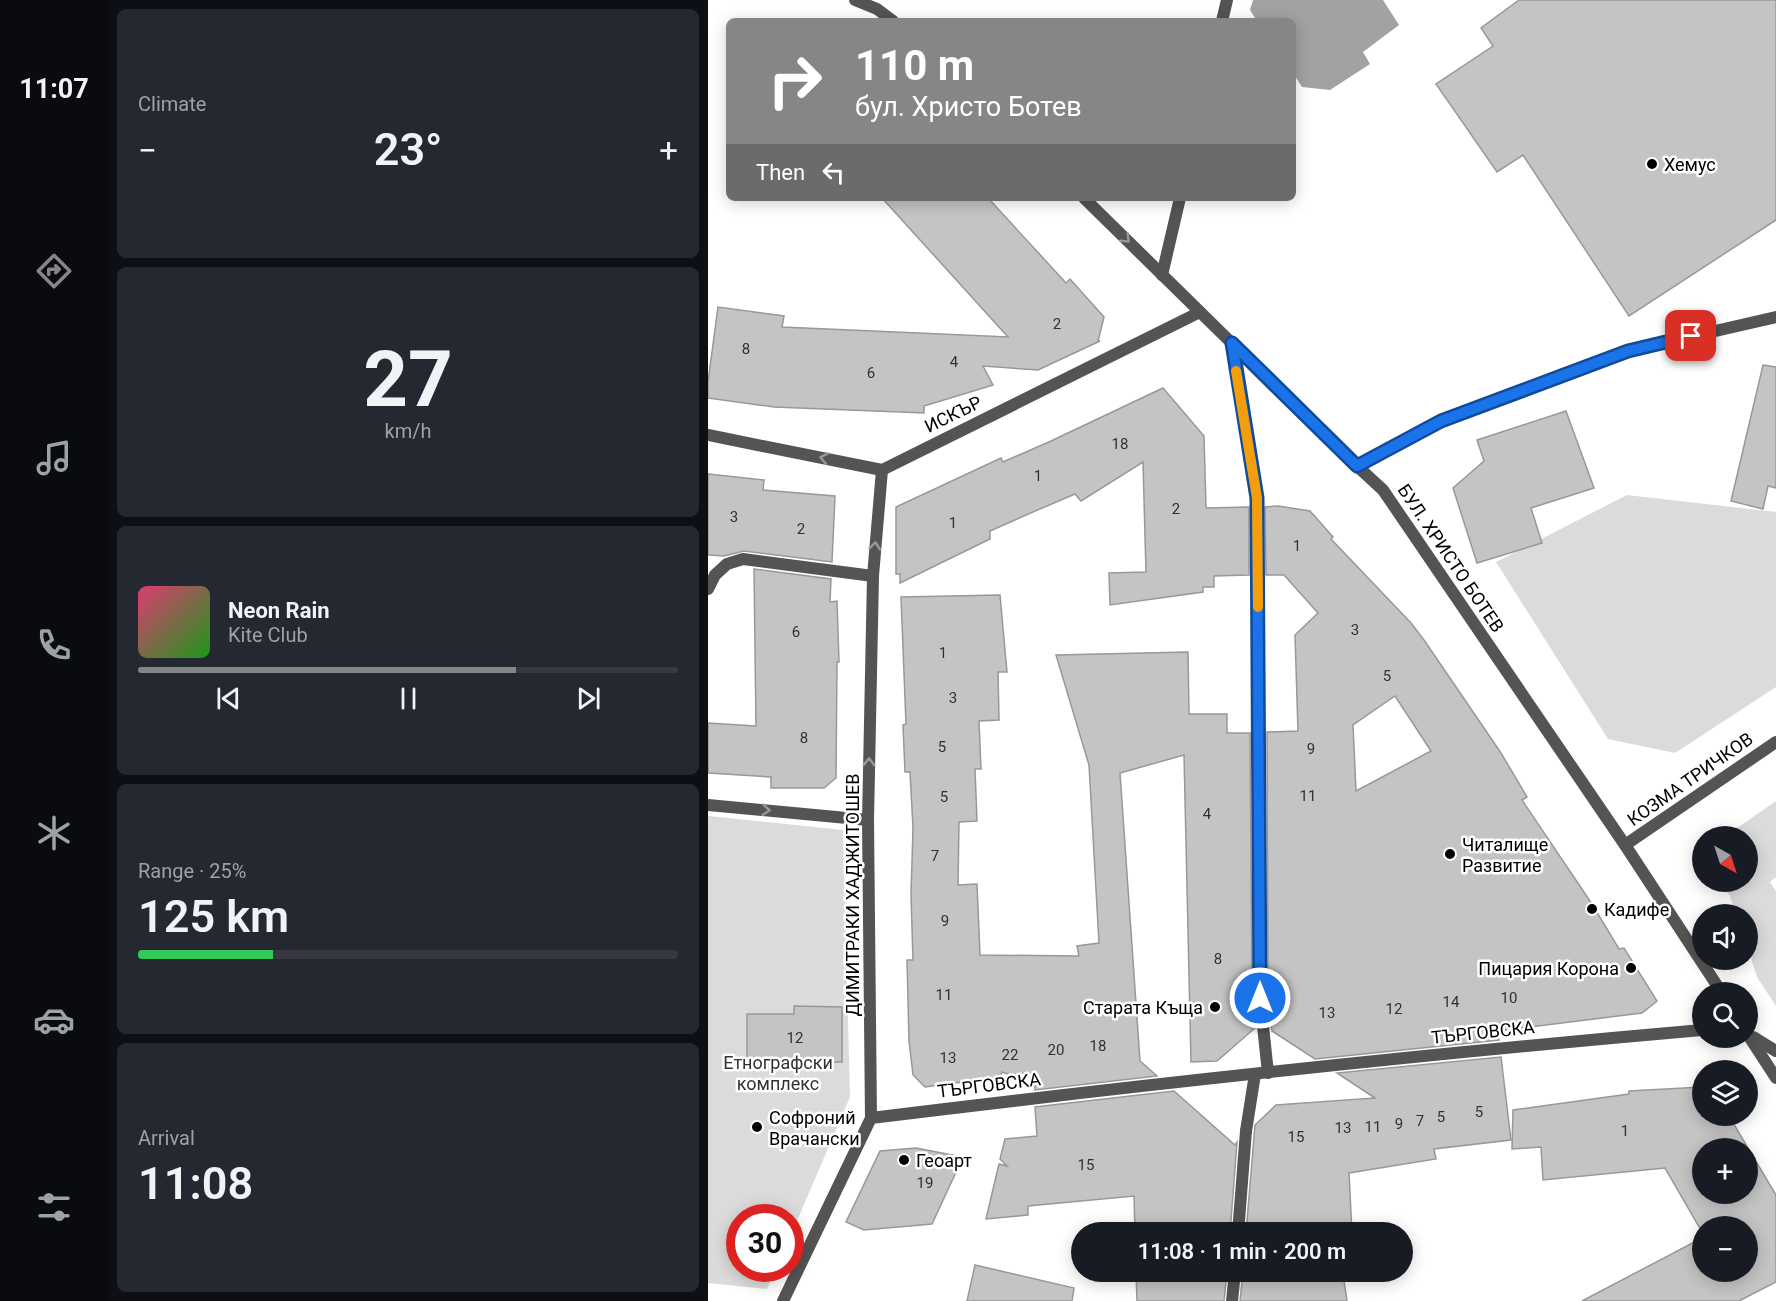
<!DOCTYPE html>
<meta charset="utf-8">
<style>
body{margin:0;font-family:Roboto,sans-serif;background:#242831;color:#f1f3f6;height:100vh;display:flex;flex-direction:column;font-size:22px;white-space:nowrap}
*{box-sizing:border-box;margin:0}
p{font-size:20px;color:#9ea1a6}
.icon{flex:none;width:33px;height:33px;fill:none;stroke:currentColor;stroke-width:2;stroke-linecap:round;stroke-linejoin:round}
.map{position:relative;flex:1;overflow:hidden}
.drawer{display:flex;flex-direction:column;gap:9px;padding:9px;background:#0d0f14;width:600px}
.drawer>*{flex:none}
.guide{position:absolute;left:18px;top:18px;width:570px;height:183px;border-radius:9px;box-shadow:0 3px 15px #0003;background:#858687;color:#fff;overflow:hidden}
.needle{width:39px;rotate:141deg}
.buttons{position:absolute;left:984px;top:826px;display:grid;gap:12px}
.buttons a{display:grid;place-items:center;width:66px;height:66px;border-radius:50%;background:#171b24;box-shadow:0 3px 15px #0003;font-size:30px}
.speed{position:absolute;left:18px;top:1204px;display:flex;gap:12px;font-size:30px;font-weight:700;text-align:center}
.speed>*{display:grid;place-content:center;width:78px;height:78px;border-radius:50%;background:#171b24;box-shadow:0 3px 15px #0003;line-height:1}
.speed .limit{border:9px solid #d22;background:#fff;color:#111}
.pin{position:absolute;display:grid;place-items:center;width:51px;height:51px;color:#fff;margin:-26px;border-radius:12px;box-shadow:0 3px 9px #0006}
.me{position:absolute;width:66px;margin:-33px;rotate:0deg;stroke-linejoin:round;filter:drop-shadow(0 0 4px #0008)}
.turn{display:flex;align-items:center;gap:21px;height:126px;padding:0 30px;font-size:27px}
.turn .icon{width:78px;height:78px;stroke-width:2.5}
.turn b{display:block;font-size:42px;line-height:51px}
.then{display:flex;align-items:center;height:57px;padding:0 30px;background:#0003;gap:12px;font-size:22px}
.big{font-size:45px;font-weight:600;line-height:1.1}
.drawer .card{flex:1;display:flex;flex-direction:column;justify-content:center;gap:9px;min-width:0;padding:0 21px;border-radius:9px;background:#242831}
.drawer .dial{align-items:center;gap:0}
.dial b{font-size:78px;line-height:1}
.song{display:flex;align-items:center;gap:18px}
.cover{width:72px;height:72px;border-radius:9px;background:linear-gradient(135deg,hsl(340 70% 55%),hsl(120 70% 35%))}
.played{height:6px;border-radius:3px;background:linear-gradient(90deg,#858687 70%,#363941 70%)}
.keys{display:flex;justify-content:space-around;direction:ltr}
.heat{display:flex;justify-content:space-between;align-items:center;font-size:33px;direction:ltr}
.charge{height:9px;border-radius:4px;background:linear-gradient(90deg,#34c759 25%,#363941 0)}
.trip{position:absolute;left:363px;top:1222px;width:342px;height:60px;border-radius:30px;background:#171b24;box-shadow:0 3px 15px #0003;font-weight:600;line-height:60px;text-align:center}
main{display:flex;flex:1;min-height:0}
.dock{display:flex;flex-direction:column;width:108px;justify-content:space-around;align-items:center;background:#090b0e;color:#9ea1a6}
.dock .icon{width:42px;height:42px}
.dock .on{color:#858687}
.dock b{font-size:27px;color:#f1f3f6}
.map>svg:first-child{display:block}
</style>
<main>
<nav class="dock">
<b>11:07</b>
<svg class="icon on" aria-label="directions" viewBox="0 0 24 24"><path d="M12 3l9 9-9 9-9-9zM9 14v-3h6M13 9l2 2-2 2"/></svg>
<svg class="icon" aria-label="music" viewBox="0 0 24 24"><path d="M9 18V5l10-2v13"/><circle cx="6" cy="18" r="3"/><circle cx="16" cy="16" r="3"/></svg>
<svg class="icon" aria-label="phone" viewBox="0 0 24 24"><path d="M5 4h4l2 5-3 2q2 4 5 5l2-3 5 2v4C11 20 4 13 5 4z"/></svg>
<svg class="icon" aria-label="climate" viewBox="0 0 24 24"><path d="M12 3v18M4 7l16 10M4 17L20 7"/></svg>
<svg class="icon" aria-label="car" viewBox="0 0 24 24"><path d="M5 17H2v-5l4-1 3-4h7l3 4 3 1v5h-3M9 17h6M6 11h13"/><circle cx="7" cy="17" r="2"/><circle cx="17" cy="17" r="2"/></svg>
<svg class="icon" aria-label="filters" viewBox="0 0 24 24"><path d="M4 7h16M4 17h16"/><circle cx="9" cy="7" r="2"/><circle cx="15" cy="17" r="2"/></svg>
</nav>
<section class="drawer">
<div class="card"><p>Climate</p>
<div class="heat"><a>−</a><b class="big">23°</b><a>+</a></div>
</div>
<div class="card dial"><b>27</b><p>km/h</p></div>
<div class="card">
<div class="song"><i class="cover"></i><div><b>Neon Rain</b><p>Kite Club</p></div></div>
<div class="played"></div>
<div class="keys"><svg class="icon" aria-label="previous" viewBox="0 0 24 24"><path d="M18 5L8 12l10 7zM5 5v14"/></svg><svg class="icon" aria-label="pause" viewBox="0 0 24 24"><path d="M8 5v14M16 5v14"/></svg><svg class="icon" aria-label="next" viewBox="0 0 24 24"><path d="M6 5l10 7-10 7zM19 5v14"/></svg></div>
</div>
<div class="card"><p>Range · 25%</p><b class="big">125 km</b><div class="charge"></div></div>
<div class="card"><p>Arrival</p><b class="big">11:08</b></div>
</section>
<div class="map">
<svg width="1068" height="1301" viewBox="0 0 1068 1301">
<rect width="100%" height="100%" fill="#fff"/>
<g fill="#dbdbdb">
<path d="M 919,495 L 1068,512 L 1068,687 L 967,753 L 900,739 L 788,562 Z"/>
<path d="M 1068,801 L 1068,877 L 1062,882 L 1068,891 L 1068,1006 L 1049,977 L 1040,948 L 1040,915 L 1028,915 L 1022,896 L 1011,882 L 1040,882 L 1040,837 L 1016,837 Z"/>
<path d="M 0,816 L 135,830 L 142,1097 L 83,1235 L 82,1218 L 32,1218 L 32,1269 L 68,1269 L 59,1289 L 0,1283 Z"/>
</g>
<path fill="#a2a2a2" d="M 545,0 L 675,0 L 691,25 L 655,52 L 662,64 L 622,90 L 594,87 L 585,73 L 585,21 L 549,21 L 542,10 Z"/>
<g fill="#c4c4c4" stroke="#989898" stroke-width="1.5" fill-rule="evenodd">
<path d="M 811,0 L 1068,0 L 1068,220 L 921,316 L 815,155 L 789,172 L 728,84 L 785,46 L 773,28 Z"/>
<path d="M 174,198 L 280,198 L 358,283 L 362,279 L 396,317 L 390,341 L 392,341 L 330,370 L 275,366 L 285,385 L 216,406 L 216,413 L 66,407 L 0,398 L 0,382 L 10,307 L 76,316 L 74,327 L 300,337 Z"/>
<path d="M 1055,365 L 1068,367 L 1068,488 L 1060,486 L 1055,509 L 1023,501 Z"/>
<path d="M 455,388 L 496,436 L 498,508 L 541,507 L 541,575 L 506,576 L 506,587 L 495,587 L 495,592 L 402,605 L 401,573 L 438,572 L 435,462 L 373,501 L 367,494 L 318,515 L 282,531 L 282,539 L 192,583 L 192,574 L 188,574 L 188,507 L 293,458 L 295,462 L 343,441 Z"/>
<path d="M 858,411 L 886,488 L 823,508 L 834,543 L 769,563 L 745,488 L 776,461 L 769,440 Z"/>
<path d="M 0,474 L 56,480 L 55,490 L 127,496 L 124,562 L 36,551 L 16,556 L 0,555 Z"/>
<path d="M 570,506 L 602,511 L 625,537 L 623,539 L 703,623 L 716,640 L 793,753 L 819,797 L 814,800 L 884,904 L 911,949 L 916,948 L 949,1001 L 934,1013 L 790,1031 L 791,1040 L 607,1059 L 564,1031 L 560,998 L 559,732 L 590,731 L 587,635 L 610,613 L 576,575 L 558,575 L 557,507 ZM 687,696 L 723,751 L 648,791 L 645,725 Z"/>
<path d="M 46,569 L 123,579 L 122,602 L 129,601 L 131,662 L 129,662 L 128,778 L 116,788 L 63,788 L 63,777 L 0,773 L 0,723 L 48,726 Z"/>
<path d="M 292,595 L 299,672 L 290,672 L 291,720 L 271,721 L 273,769 L 267,769 L 269,821 L 251,822 L 250,885 L 269,884 L 272,955 L 371,956 L 369,946 L 391,943 L 381,765 L 348,655 L 480,652 L 481,714 L 519,714 L 519,733 L 542,733 L 544,998 L 547,1028 L 509,1061 L 483,1062 L 476,755 L 412,773 L 432,1061 L 449,1076 L 327,1090 L 326,1072 L 302,1075 L 294,1072 L 292,1077 L 217,1087 L 205,1075 L 201,1041 L 199,960 L 205,960 L 203,895 L 205,828 L 202,772 L 197,772 L 195,725 L 198,724 L 193,597 Z"/>
<path d="M 86,1006 L 134,1007 L 134,1062 L 39,1062 L 39,1014 L 86,1014 Z"/>
<path d="M 793,1057 L 803,1140 L 726,1149 L 728,1159 L 641,1173 L 644,1233 L 538,1233 L 547,1125 L 568,1105 L 667,1098 L 629,1073 Z"/>
<path d="M 994,1087 L 994,1116 L 1021,1116 L 1068,1195 L 1068,1282 L 1031,1301 L 874,1301 L 994,1238 L 994,1272 L 1040,1272 L 1040,1227 L 994,1227 L 994,1232 L 957,1168 L 835,1180 L 833,1147 L 804,1149 L 805,1110 L 921,1094 L 921,1091 ZM 994,1149 L 1040,1149 L 1040,1194 L 994,1194 Z"/>
<path d="M 466,1091 L 527,1145 L 529,1142 L 522,1233 L 427,1233 L 426,1196 L 320,1206 L 320,1215 L 278,1219 L 291,1164 L 299,1166 L 292,1159 L 297,1139 L 329,1136 L 327,1107 Z"/>
<path d="M 208,1148 L 255,1157 L 224,1224 L 156,1230 L 138,1222 L 172,1151 Z"/>
<path d="M 267,1265 L 366,1288 L 364,1301 L 259,1301 Z"/>
<path d="M 428,1272 L 519,1272 L 516,1301 L 429,1301 Z"/>
<path d="M 535,1272 L 643,1272 L 635,1274 L 639,1301 L 532,1301 Z"/>
</g>
<g fill="none" stroke-linecap="round" stroke-linejoin="round">
<path stroke="#545454" stroke-width="12" d="M 0,589 L 7,575 L 19,564 L 35,559 L 165,576"/>
<g stroke="#545454" stroke-width="12">
<path d="M 514,21 L 519,0"/>
<path d="M 454,275 L 472,198"/>
<path d="M 649,466 L 675,490 L 917,845 L 1014,993"/>
<path d="M 917,845 L 1068,742"/>
<path d="M 552,998 L 560,1073"/>
<path d="M 1040,1035 L 1068,1078"/>
<path d="M 1045,1037 L 1068,1051"/>
<path d="M 538,1131 L 547,1074"/>
<path d="M 75,1301 L 163,1118 C 440,1084 717,1054 994,1030"/>
</g>
<g stroke="#545454" stroke-width="12">
<path d="M 147,0 L 169,9 L 185,21"/>
<path d="M 376,198 L 649,466 L 733,421 L 920,351 L 1068,317"/>
<path d="M 524,343 L 549,498 L 552,998"/>
<path d="M 0,435 L 174,470 L 492,312"/>
<path d="M 0,805 L 160,820"/>
<path d="M 163,1118 L 160,820 L 165,576 L 174,470"/>
<path d="M 530,1233 L 538,1131"/>
<path d="M 524,1301 L 527,1272"/>
</g>
</g>
<defs><path id="oneway-chevron" d="M-2-3.5L2.5 0L-2 3.5" fill="none" stroke-width="1.6" stroke-linecap="round" stroke-linejoin="round" transform="scale(1.5)"/></defs>
<g stroke="#989898">
<use href="#oneway-chevron" transform="translate(418 239) rotate(45)"/>
<use href="#oneway-chevron" transform="translate(116 458) rotate(-169)"/>
<use href="#oneway-chevron" transform="translate(167 546) rotate(-85)"/>
<use href="#oneway-chevron" transform="translate(161 762) rotate(-89)"/>
<use href="#oneway-chevron" transform="translate(58 810) rotate(5)"/>
</g>
<g fill="none" stroke-linecap="round" stroke-linejoin="round">
<defs>
<path id="route" d="M 552,998 L 549,498 L 524,343 L 649,466 L 733,421 L 920,351 L 983,336"/>
</defs>
<use href="#route" stroke="#114b97" stroke-width="15"/>
<use href="#route" stroke="#1a73e8" stroke-width="10"/>
<path stroke="#f59e0b" stroke-width="10" d="M 528,371 L 549,498 L 550,607"/>
</g>
<g fill="#000" stroke="#fff" stroke-width="2">
<circle cx="944" cy="164" r="6"/>
<circle cx="742" cy="854" r="6"/>
<circle cx="884" cy="909" r="6"/>
<circle cx="923" cy="968" r="6"/>
<circle cx="507" cy="1007" r="6"/>
<circle cx="49" cy="1127" r="6"/>
<circle cx="196" cy="1160" r="6"/>
</g>
<g text-anchor="middle" dominant-baseline="central" stroke-width="5" stroke-linejoin="round" paint-order="stroke">
<g font-size="15" fill="#313131">
<text x="349" y="324">2</text>
<text x="38" y="349">8</text>
<text x="246" y="362">4</text>
<text x="163" y="373">6</text>
<text x="412" y="444">18</text>
<text x="330" y="476">1</text>
<text x="468" y="509">2</text>
<text x="26" y="517">3</text>
<text x="245" y="523">1</text>
<text x="93" y="529">2</text>
<text x="589" y="546">1</text>
<text x="647" y="630">3</text>
<text x="88" y="632">6</text>
<text x="235" y="653">1</text>
<text x="679" y="676">5</text>
<text x="245" y="698">3</text>
<text x="96" y="738">8</text>
<text x="234" y="747">5</text>
<text x="603" y="749">9</text>
<text x="600" y="796">11</text>
<text x="236" y="797">5</text>
<text x="499" y="814">4</text>
<text x="227" y="856">7</text>
<text x="237" y="921">9</text>
<text x="510" y="959">8</text>
<text x="236" y="995">11</text>
<text x="801" y="998">10</text>
<text x="743" y="1002">14</text>
<text x="686" y="1009">12</text>
<text x="619" y="1013">13</text>
<text x="87" y="1038">12</text>
<text x="390" y="1046">18</text>
<text x="348" y="1050">20</text>
<text x="302" y="1055">22</text>
<text x="240" y="1058">13</text>
<text x="771" y="1112">5</text>
<text x="733" y="1117">5</text>
<text x="712" y="1121">7</text>
<text x="691" y="1124">9</text>
<text x="665" y="1127">11</text>
<text x="635" y="1128">13</text>
<text x="917" y="1131">1</text>
<text x="588" y="1137">15</text>
<text x="378" y="1165">15</text>
<text x="217" y="1183">19</text>
</g>
<g font-size="18" fill="#000" stroke="#fff" text-anchor="start">
<text x="956" y="164">Хемус</text>
<text x="754" y="844">Читалище<tspan x="754" dy="21">Развитие</tspan></text>
<text x="896" y="909">Кадифе</text>
<text x="911" y="968" text-anchor="end">Пицария Корона</text>
<text x="495" y="1007" text-anchor="end">Старата Къща</text>
<text x="61" y="1117">Софроний<tspan x="61" dy="21">Врачански</tspan></text>
<text x="208" y="1160">Геоарт</text>
</g>
<g font-size="18" fill="#000" stroke="#fff">
<text transform="translate(245 414) rotate(-26)">ИСКЪР</text>
<text transform="translate(743 558) rotate(56)">БУЛ. ХРИСТО БОТЕВ</text>
<text transform="translate(982 779) rotate(-35)">КОЗМА ТРИЧКОВ</text>
<text transform="translate(144 895) rotate(-90)">ДИМИТРАКИ ХАДЖИТОШЕВ</text>
<text transform="translate(775 1032) rotate(-6)">ТЪРГОВСКА</text>
<text transform="translate(281 1085) rotate(-7)">ТЪРГОВСКА</text>
</g>
<g font-size="18" fill="#323232" stroke="#fff">
<text x="70" y="1062">Етнографски<tspan x="70" dy="21">комплекс</tspan></text>
</g>
</g>
</svg>
<div class="buttons">
<a><svg class="needle" viewBox="-14 -14 28 28"><path d="M0-13l5 13h-10z" fill="#e53935"/><path d="M0 13l5-13h-10z" fill="#9ea1a6"/></svg></a>
<a><svg class="icon" aria-label="sound" viewBox="0 0 24 24"><path d="M4 9h4l5-4v14l-5-4H4zM17 9q2 3 0 6"/></svg></a>
<a><svg class="icon" aria-label="search" viewBox="0 0 24 24"><circle cx="10" cy="10" r="6"/><path d="M15 15l6 6"/></svg></a>
<a><svg class="icon" aria-label="layers" viewBox="0 0 24 24"><path d="M12 4l9 5-9 5-9-5zM3 14l9 5 9-5"/></svg></a>
<a>+</a>
<a>−</a>
</div>
<div class="speed"><div class="limit">30</div></div>
<div class="pin" style="left:983px;top:336px;background:#d93025"><svg class="icon" aria-label="arrive" viewBox="0 0 24 24"><path d="M6 21V4h12l-3 4 3 4H6"/></svg></div>
<svg class="me" style="left:552px;top:998px" viewBox="-20 -20 40 40"><circle r="17" fill="#1a73e8" stroke="#fff" stroke-width="3"/><path d="M0-11L8 9 0 5-8 9z" fill="#fff"/></svg>
<div class="trip">11:08 · 1 min · 200 m</div>
<div class="guide">
<div class="turn"><svg class="icon" aria-label="right" viewBox="0 0 24 24"><path d="M7 20v-9h11M14 6l5 5-5 5"/></svg><div><b>110 m</b>бул. Христо Ботев</div></div>
<div class="then">Then<svg class="icon" aria-label="left" viewBox="0 0 24 24"><path d="M17 20v-9H6M10 6l-5 5 5 5"/></svg></div>
</div>
</div>
</main>
